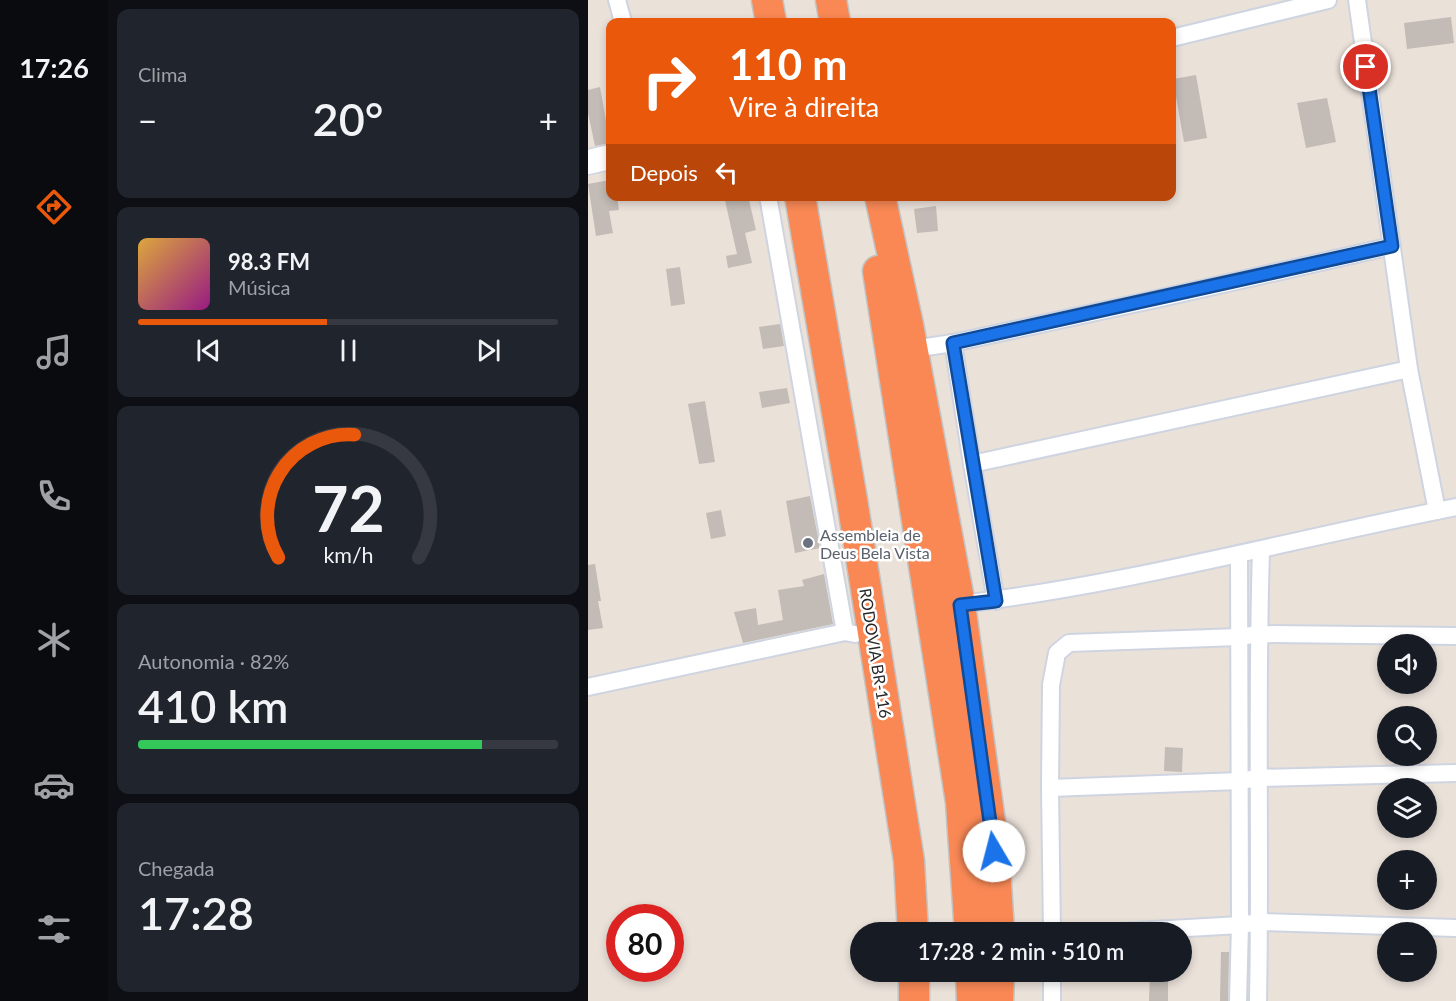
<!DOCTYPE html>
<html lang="pt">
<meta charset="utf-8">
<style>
body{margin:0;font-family:Lato,sans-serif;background:#20242c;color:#f1f3f6;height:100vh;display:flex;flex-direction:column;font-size:22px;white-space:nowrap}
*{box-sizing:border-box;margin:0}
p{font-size:20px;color:#9ea1a6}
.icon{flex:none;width:33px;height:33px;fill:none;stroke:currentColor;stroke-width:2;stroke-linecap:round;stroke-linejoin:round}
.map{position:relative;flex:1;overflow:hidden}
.side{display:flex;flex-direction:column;gap:9px;padding:9px;background:#0d0f14;width:480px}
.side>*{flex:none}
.hud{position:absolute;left:18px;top:18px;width:570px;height:183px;border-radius:12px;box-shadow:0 3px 9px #0003;background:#ea580c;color:#fff;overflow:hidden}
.tools{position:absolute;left:789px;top:634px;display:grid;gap:12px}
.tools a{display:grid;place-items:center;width:60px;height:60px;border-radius:50%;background:#171b24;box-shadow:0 3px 9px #0003;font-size:30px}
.speed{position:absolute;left:18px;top:904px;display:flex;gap:12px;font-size:30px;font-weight:700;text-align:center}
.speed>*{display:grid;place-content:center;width:78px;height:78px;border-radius:50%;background:#171b24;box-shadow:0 3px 9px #0003;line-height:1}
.speed .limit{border:9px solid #d22;background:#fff;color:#111}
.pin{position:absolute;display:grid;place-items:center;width:51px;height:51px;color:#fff;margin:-26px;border:3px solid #fff;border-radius:50%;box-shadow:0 2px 6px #0007}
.me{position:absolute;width:66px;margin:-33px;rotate:352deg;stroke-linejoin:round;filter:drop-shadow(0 0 4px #0008)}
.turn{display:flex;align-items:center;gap:21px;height:126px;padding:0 24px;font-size:27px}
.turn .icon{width:78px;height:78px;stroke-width:2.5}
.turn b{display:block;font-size:42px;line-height:51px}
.then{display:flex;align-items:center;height:57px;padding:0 24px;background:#0003;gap:12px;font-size:22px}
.big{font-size:45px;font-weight:600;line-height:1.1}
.side .widget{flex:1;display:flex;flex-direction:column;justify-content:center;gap:9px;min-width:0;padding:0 21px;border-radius:12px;background:#20242c}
.side .dial{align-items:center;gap:0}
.dial svg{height:156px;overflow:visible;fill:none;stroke:#363941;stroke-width:7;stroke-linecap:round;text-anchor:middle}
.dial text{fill:#f1f3f6;stroke:none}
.song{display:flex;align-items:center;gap:18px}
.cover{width:72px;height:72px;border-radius:9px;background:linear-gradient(135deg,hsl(40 70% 55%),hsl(310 70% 35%))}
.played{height:6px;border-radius:3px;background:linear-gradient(90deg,#ea580c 45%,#363941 45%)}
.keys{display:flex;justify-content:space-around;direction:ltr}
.heat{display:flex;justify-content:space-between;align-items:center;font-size:33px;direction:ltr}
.charge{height:9px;border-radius:4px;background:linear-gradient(90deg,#34c759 82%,#363941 0)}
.trip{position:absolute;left:262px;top:922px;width:342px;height:60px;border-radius:30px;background:#171b24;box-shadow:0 3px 9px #0003;font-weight:600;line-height:60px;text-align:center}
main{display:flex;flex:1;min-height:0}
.menu{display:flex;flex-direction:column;width:108px;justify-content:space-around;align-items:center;background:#090b0e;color:#9ea1a6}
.menu .icon{width:42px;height:42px}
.menu .active{color:#ea580c}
.menu b{font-size:27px;color:#f1f3f6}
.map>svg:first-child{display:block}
</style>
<main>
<nav class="menu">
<b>17:26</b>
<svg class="icon active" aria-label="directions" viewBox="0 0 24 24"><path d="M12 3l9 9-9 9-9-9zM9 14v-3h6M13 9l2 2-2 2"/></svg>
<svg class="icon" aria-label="music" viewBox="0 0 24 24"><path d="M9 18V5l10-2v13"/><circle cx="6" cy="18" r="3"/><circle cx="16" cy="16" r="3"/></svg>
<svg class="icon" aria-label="phone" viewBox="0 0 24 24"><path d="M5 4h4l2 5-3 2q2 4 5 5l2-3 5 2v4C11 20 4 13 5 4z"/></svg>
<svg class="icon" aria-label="climate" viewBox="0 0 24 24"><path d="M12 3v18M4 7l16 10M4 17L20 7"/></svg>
<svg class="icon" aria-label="car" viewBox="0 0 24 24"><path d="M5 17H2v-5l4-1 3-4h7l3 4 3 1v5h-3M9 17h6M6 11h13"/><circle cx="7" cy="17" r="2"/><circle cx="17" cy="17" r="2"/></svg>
<svg class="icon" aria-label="filters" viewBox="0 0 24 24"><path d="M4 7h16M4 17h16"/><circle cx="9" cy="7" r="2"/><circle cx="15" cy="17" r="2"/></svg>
</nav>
<section class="side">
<div class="widget"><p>Clima</p>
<div class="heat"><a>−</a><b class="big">20°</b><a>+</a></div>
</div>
<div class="widget">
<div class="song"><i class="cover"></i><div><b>98.3 FM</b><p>Música</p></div></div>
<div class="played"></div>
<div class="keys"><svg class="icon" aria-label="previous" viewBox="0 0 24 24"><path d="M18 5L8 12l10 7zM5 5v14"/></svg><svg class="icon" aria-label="pause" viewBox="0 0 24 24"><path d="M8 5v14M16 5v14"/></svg><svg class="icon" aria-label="next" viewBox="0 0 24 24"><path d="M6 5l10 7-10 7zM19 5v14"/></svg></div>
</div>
<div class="widget dial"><svg viewBox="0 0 100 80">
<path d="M14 69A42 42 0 1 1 86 69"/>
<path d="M14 69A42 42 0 0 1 53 6" stroke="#ea580c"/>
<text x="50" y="56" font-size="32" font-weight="700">72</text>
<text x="50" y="72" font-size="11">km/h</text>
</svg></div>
<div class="widget"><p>Autonomia · 82%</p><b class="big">410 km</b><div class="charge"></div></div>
<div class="widget"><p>Chegada</p><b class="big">17:28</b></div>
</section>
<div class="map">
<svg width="868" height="1001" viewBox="0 0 868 1001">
<rect width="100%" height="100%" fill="#eae1d9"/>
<g fill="#c2bbb6">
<path d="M 863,17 L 866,43 L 819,49 L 816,23 Z"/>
<path d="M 608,75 L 619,138 L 596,142 L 585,79 Z"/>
<path d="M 12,87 L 22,143 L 7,146 L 0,113 L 0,90 Z"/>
<path d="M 739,98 L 748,142 L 718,148 L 709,103 Z"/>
<path d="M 22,180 L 22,196 L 29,196 L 31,210 L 21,211 L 25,233 L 8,236 L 0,184 Z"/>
<path d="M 136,196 L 160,196 L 168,230 L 157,233 L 164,263 L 140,268 L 138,256 L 149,254 Z"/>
<path d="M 348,206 L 350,231 L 329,233 L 326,209 Z"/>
<path d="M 92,267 L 97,304 L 83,306 L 78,269 Z"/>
<path d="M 192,324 L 196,346 L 175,349 L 171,327 Z"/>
<path d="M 199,388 L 202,403 L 174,408 L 171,392 Z"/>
<path d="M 117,401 L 127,462 L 111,464 L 100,404 Z"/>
<path d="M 222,496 L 232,548 L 207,553 L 198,501 Z"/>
<path d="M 133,510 L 138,536 L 123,539 L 118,513 Z"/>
<path d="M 7,564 L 13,601 L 10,601 L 15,628 L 0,630 L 0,565 Z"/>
<path d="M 236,574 L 245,624 L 155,643 L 146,612 L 168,608 L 170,625 L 195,620 L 190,590 L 216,586 L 214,580 Z"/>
<path d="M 577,747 L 595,748 L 594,772 L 576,771 Z"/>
<path d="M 633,952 L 641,952 L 640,1001 L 632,1001 Z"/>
<path d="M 562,972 L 580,972 L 580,1001 L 561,1001 Z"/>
</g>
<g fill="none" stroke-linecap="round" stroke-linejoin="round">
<defs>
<g id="street">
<path d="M 29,0 L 35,22"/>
<path d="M 769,0 L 821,369 L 849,511"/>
<path d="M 584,38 L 740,0"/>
<path d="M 180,196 L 257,632"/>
<path d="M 365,343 L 384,464 L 408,601"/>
<path d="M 325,349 L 365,343 L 573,298 L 804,246"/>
<path d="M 384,464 L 821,369"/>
<path d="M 365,605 C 534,586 701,540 868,507"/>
<path d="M 0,687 L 257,632 L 267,634"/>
<path d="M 462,788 L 652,781 L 669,778 L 868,773"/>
<path d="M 464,933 L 462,788 L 463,685 L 469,653 L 481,643 L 651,637 L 670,634 L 868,636"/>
<path d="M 513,933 L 652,925 L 672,922 L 868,928"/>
<path d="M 464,1001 L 464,972"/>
<path d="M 650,1001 L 652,925 L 651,555"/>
<path d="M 670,1001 C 673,851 668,701 673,551"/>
</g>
<path id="secondary" d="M 0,162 L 22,157"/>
<g id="highway">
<path d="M 179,0 L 183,22"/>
<path d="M 243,0 L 247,22"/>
<path d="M 212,196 L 264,500 L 321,861 L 325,933"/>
<path d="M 292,196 L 320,325 L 372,605 L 406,851 L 411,933"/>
<path d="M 290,271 L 373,802 L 382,933"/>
<path d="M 326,972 L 326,1001"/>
<path d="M 383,972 L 384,1001"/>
<path d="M 410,1001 L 411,972"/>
</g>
</defs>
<use href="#street" stroke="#cfd4e1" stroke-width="20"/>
<use href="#secondary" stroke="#cfd4e1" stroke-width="27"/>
<use href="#highway" stroke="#c3c3c3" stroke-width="33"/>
<use href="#street" stroke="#fff" stroke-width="16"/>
<use href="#secondary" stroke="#fff" stroke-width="24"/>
<use href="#highway" stroke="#f98855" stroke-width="30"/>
</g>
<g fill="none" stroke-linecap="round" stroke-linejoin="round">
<defs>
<path id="route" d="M 406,851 L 372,605 L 408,601 L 365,343 L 804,246 L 778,67"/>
</defs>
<use href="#route" stroke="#114b97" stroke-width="15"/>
<use href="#route" stroke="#1a73e8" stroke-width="10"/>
</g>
<circle fill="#6b7280" stroke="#fff" stroke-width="2" cx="220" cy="543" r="6"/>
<g text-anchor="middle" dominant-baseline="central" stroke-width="5" stroke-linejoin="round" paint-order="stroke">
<g font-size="16" fill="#5b616d" stroke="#fff" text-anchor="start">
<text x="232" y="534">Assembleia de<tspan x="232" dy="18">Deus Bela Vista</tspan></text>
</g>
<g font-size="16" fill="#282828" stroke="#fff">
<text transform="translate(288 653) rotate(81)">RODOVIA BR-116</text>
</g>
</g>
</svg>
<div class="tools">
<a><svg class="icon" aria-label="sound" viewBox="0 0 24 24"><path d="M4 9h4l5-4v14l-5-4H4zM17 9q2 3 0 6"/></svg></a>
<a><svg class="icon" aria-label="search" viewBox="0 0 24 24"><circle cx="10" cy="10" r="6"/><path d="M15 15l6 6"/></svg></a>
<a><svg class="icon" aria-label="layers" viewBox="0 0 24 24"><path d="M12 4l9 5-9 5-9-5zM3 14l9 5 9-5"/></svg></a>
<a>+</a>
<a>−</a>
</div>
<div class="speed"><div class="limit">80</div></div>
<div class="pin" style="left:778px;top:67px;background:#d93025"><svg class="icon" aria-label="arrive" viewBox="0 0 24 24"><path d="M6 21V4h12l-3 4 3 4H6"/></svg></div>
<svg class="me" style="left:406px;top:851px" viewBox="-20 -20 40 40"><circle r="19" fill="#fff"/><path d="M0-13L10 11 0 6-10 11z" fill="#1a73e8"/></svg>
<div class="trip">17:28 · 2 min · 510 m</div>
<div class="hud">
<div class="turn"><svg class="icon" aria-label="right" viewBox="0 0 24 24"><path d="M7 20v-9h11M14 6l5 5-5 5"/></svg><div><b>110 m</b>Vire à direita</div></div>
<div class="then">Depois<svg class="icon" aria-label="left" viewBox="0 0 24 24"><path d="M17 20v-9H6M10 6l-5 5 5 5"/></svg></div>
</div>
</div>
</main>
